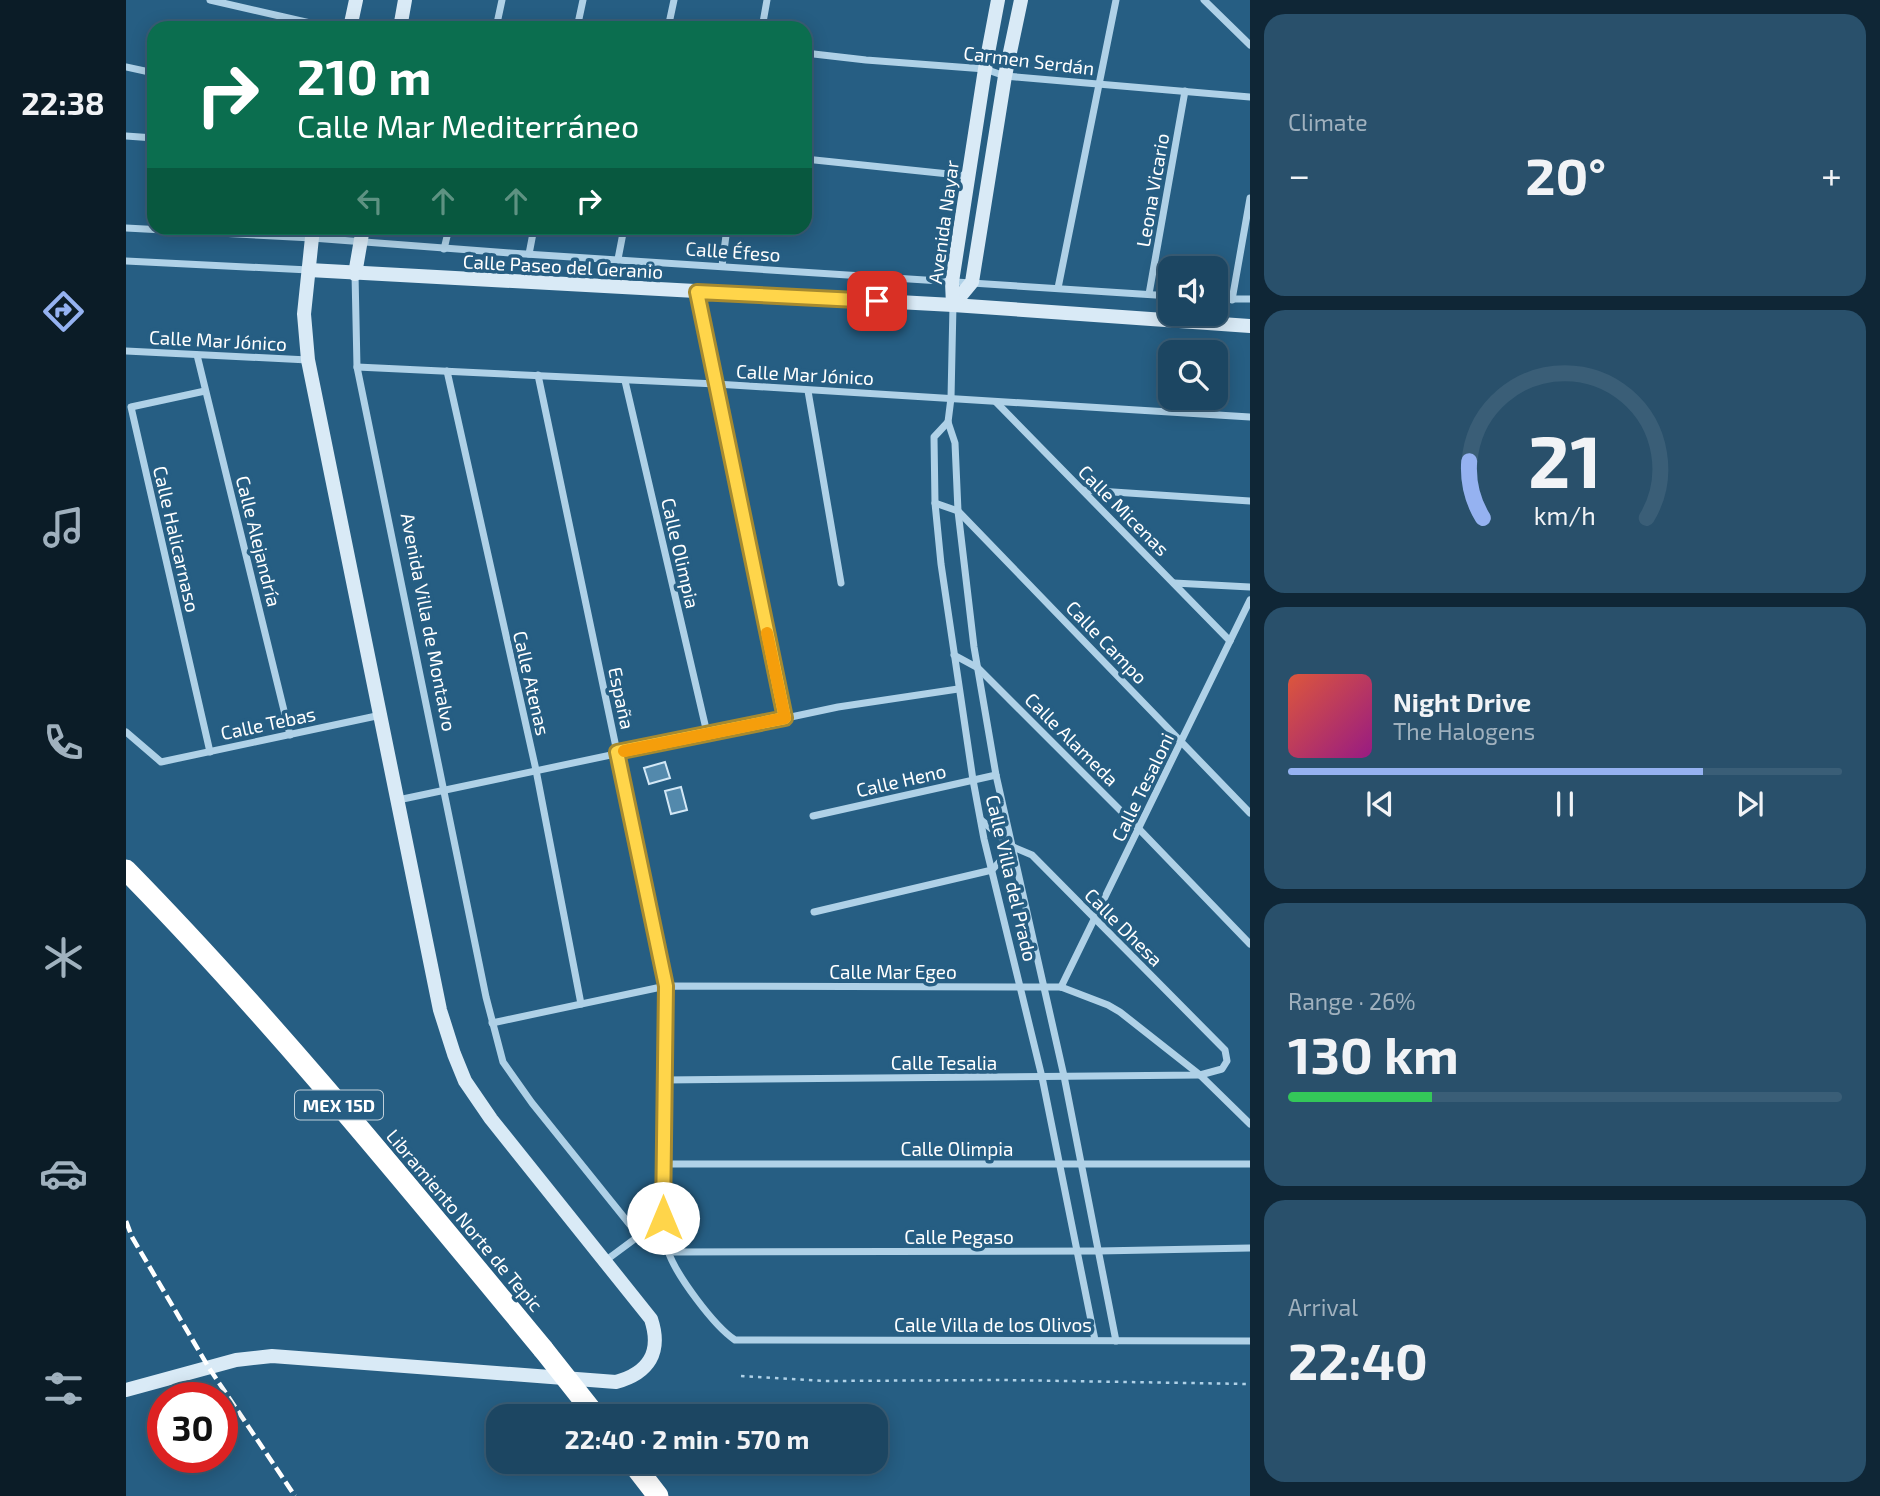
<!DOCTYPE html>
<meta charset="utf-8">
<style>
body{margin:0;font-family:"Exo 2",sans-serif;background:#29506b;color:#f1f3f6;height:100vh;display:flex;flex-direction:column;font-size:26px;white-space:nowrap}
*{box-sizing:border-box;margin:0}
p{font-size:23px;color:#a0b1be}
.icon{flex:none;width:38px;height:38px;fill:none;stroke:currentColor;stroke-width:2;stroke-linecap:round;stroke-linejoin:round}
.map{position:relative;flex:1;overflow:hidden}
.drawer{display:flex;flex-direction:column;gap:14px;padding:14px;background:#0f2636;width:630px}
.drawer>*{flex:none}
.hud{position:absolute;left:21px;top:21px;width:665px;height:214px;border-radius:21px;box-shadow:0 4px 18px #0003,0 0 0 2px #3a5e77;background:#0b6e4f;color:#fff;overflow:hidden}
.buttons{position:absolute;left:1032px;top:256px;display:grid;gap:14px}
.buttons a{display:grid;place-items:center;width:70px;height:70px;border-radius:14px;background:#1c4662;box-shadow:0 4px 18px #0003,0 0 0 2px #3a5e77;font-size:35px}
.speed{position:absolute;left:21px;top:1382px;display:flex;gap:14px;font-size:35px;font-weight:700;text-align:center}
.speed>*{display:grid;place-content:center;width:91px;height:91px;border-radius:50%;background:#1c4662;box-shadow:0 4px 18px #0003,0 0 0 2px #3a5e77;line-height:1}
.speed .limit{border:10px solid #d22;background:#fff;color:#111}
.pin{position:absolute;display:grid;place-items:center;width:60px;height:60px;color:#fff;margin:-30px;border-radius:14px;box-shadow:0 4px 10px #0006}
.me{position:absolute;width:77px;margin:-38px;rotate:0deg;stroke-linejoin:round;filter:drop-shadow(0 0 5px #0008)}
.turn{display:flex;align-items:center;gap:24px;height:147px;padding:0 35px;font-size:32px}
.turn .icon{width:91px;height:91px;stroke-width:2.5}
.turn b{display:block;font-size:49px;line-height:60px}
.lanes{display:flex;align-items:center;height:66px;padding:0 35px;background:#0003;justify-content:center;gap:35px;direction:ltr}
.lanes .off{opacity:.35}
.big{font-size:52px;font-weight:700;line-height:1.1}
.drawer .card{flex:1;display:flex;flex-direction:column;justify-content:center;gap:10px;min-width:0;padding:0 24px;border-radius:21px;background:#29506b}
.drawer .dial{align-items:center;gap:0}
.dial svg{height:182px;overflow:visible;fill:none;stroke:#3a5e77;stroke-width:7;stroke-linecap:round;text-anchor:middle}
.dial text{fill:#f1f3f6;stroke:none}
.song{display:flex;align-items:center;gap:21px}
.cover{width:84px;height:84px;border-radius:10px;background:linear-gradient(135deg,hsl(10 70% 55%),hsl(310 70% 35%))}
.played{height:7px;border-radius:4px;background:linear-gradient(90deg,#95b2f1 75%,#3a5e77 75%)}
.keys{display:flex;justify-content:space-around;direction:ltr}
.heat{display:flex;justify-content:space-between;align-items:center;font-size:38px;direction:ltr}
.charge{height:10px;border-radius:5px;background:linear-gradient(90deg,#34c759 26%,#3a5e77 0)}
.trip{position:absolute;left:360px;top:1404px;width:402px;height:70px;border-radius:21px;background:#1c4662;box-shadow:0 4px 18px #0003,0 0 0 2px #3a5e77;font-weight:700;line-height:70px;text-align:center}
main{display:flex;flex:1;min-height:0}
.menu{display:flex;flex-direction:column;width:126px;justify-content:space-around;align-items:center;background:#0b1c27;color:#a0b1be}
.menu .icon{width:49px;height:49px}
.menu .on{color:#95b2f1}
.menu b{font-size:32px;color:#f1f3f6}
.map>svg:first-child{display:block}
</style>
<main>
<nav class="menu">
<b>22:38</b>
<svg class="icon on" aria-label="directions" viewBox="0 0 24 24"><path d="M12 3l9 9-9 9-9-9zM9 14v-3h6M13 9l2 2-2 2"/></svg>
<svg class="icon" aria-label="music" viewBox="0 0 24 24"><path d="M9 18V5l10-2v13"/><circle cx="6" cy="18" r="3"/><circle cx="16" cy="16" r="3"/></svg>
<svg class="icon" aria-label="phone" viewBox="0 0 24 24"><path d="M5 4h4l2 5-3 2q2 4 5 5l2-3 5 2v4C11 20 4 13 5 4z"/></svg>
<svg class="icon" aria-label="climate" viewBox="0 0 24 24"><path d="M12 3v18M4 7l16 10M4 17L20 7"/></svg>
<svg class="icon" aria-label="car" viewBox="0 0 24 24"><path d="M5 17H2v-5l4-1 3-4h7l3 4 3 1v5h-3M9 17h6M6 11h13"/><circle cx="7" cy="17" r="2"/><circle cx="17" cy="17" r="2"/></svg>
<svg class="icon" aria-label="filters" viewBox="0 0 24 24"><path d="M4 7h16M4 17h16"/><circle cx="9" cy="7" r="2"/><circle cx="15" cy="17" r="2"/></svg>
</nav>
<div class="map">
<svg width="1124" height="1496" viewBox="0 0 1124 1496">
<rect width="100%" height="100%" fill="#265e83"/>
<g fill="#5389ac" stroke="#d3e8f6" stroke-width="2">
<path d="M 539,762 L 544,778 L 523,784 L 518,768 Z"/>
<path d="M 555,787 L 561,810 L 545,814 L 539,791 Z"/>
</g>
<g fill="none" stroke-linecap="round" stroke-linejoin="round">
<path stroke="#afd1e7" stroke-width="2.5" stroke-dasharray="3.5 5" stroke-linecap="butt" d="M 615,1376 L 699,1381 L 878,1380 L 1124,1384"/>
<g stroke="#afd1e7" stroke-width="7">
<path d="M 84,0 L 206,28"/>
<path d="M 1078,0 L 1124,45"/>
<path d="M 370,28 L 376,0"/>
<path d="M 451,28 L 457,0"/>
<path d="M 542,28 L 548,0"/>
<path d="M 636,28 L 641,0"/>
<path d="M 679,53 L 740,60 L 859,69 L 879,76 L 1124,97"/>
<path d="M 0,67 L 28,73"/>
<path d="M 0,136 L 28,138"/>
<path d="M 679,159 L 842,176"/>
<path d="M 0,228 L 186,238 L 384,253 L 1045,296"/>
<path d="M 318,249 L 323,228"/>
<path d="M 403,254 L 408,228"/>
<path d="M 492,259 L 498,228"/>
<path d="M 0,261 L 183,270"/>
<path d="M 596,266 L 601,228"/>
<path d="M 229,274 L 231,367 L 360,997 L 377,1062 L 406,1103 L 513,1236"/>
<path d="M 932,288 L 990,0"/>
<path d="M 571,292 L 659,718"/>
<path d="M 1023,294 L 1059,91"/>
<path d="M 1090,299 L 1124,299"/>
<path d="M 1106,300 L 1124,198"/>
<path d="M 827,305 L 825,398 L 822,422 L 829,443 L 832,511 L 848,647 L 870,775 L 938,1076 L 990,1341"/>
<path d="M 0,351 L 182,360"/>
<path d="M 71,355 L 164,735"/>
<path d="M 231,367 L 590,384 L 1124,417"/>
<path d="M 321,371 L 410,770 L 455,1004"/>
<path d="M 412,375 L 540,986 L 537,1218 C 539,1228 539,1241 542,1251 C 550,1275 588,1326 609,1340 L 1124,1341"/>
<path d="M 499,381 L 581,733"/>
<path d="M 79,391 L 5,407 L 84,752"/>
<path d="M 682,391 L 715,583"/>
<path d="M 870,402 L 1104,641"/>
<path d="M 822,422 L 808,437 L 809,503 L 815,564 L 847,780 L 858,839 L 916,1077 L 969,1340"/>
<path d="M 957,490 L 1124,501"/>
<path d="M 809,503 L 832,511 L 1124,813"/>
<path d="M 1048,583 L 1124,587"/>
<path d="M 828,655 L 852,668 L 1013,829 L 1124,944"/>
<path d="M 0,732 L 35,762 L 255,715"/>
<path d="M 272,800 L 712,707 L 832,689"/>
<path d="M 687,816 L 870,775"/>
<path d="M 688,912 L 866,870 L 887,847"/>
<path d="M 935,987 L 1124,600"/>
<path d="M 366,1023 L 540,986 L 935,987 L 982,1005 L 994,1012 L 1074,1075 L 1124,1124"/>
<path d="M 538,1080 L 1074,1075 L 1096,1069 L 1101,1061 L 1099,1050 L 906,855 L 887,847 L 855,820"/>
<path d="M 538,1164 L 1124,1164"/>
<path d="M 542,1252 L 973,1251 L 1124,1248"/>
<path d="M 479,1261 L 537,1218"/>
</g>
<g stroke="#d9eaf6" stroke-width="14">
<path d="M 224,28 L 230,0"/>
<path d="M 274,28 L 279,0"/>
<path d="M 183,270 L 827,305 L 1124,326"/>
<path d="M 229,274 L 237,228"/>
<path d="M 827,305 L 846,282 L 879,76 L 895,0"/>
<path d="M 827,305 L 826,282 L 859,69 L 872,0"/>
<path d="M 0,1390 L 110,1360 L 146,1356 L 490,1382 C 523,1373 536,1352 525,1319 L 365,1119 L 339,1081 L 328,1054 L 314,1010 L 182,360 L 178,314 L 187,228"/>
</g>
<g stroke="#fff" stroke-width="21">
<path d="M 0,870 C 148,1021 282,1186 417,1349"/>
<path d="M 505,1461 L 532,1496"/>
</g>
<path stroke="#fff" stroke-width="4.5" stroke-dasharray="12 5" stroke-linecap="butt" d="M 0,1221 L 6,1237 L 83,1368 L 169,1496"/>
<path stroke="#fff" stroke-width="21" d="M 417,1349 L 470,1416"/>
</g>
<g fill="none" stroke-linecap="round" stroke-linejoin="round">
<defs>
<path id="route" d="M 537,1218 L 540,986 L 491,752 L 659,718 L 571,292 L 751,301"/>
</defs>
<use href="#route" stroke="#a68a30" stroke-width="18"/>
<use href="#route" stroke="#ffd54a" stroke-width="12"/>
<path stroke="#f59e0b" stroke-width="12" d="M 498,751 L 659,718 L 641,633"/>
</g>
<g text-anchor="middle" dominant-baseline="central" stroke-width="7" stroke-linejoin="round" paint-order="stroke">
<rect fill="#265e83" stroke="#becfda" stroke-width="2" x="169" y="1090.5" width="88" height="29" rx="5"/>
<g font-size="18" font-weight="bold" fill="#fff">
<text x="213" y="1105">MEX 15D</text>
</g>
<g font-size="19" fill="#fff" stroke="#265e83">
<text transform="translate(903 60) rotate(7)">Carmen Serdán</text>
<text transform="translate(1026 190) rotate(-80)">Leona Vicario</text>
<text transform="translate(817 222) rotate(-82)">Avenida Nayar</text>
<text transform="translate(607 251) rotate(4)">Calle Éfeso</text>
<text transform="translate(437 266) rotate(3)">Calle Paseo del Geranio</text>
<text transform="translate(92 340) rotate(3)">Calle Mar Jónico</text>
<text transform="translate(679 374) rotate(3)">Calle Mar Jónico</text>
<text transform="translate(998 510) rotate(45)">Calle Micenas</text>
<text transform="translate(51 539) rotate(77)">Calle Halicarnaso</text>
<text transform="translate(133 541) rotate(76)">Calle Alejandría</text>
<text transform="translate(555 553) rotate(77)">Calle Olimpia</text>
<text transform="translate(303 622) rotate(79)">Avenida Villa de Montalvo</text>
<text transform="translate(981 642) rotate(46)">Calle Campo</text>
<text transform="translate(406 683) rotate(77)">Calle Atenas</text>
<text transform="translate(496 698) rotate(78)">España</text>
<text transform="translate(142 723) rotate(-12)">Calle Tebas</text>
<text transform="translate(946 739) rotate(45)">Calle Alameda</text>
<text transform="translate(775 780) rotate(-13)">Calle Heno</text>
<text transform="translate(1016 787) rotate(-64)">Calle Tesaloni</text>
<text transform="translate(886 878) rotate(77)">Calle Villa del Prado</text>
<text transform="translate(998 927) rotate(45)">Calle Dhesa</text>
<text x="767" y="971">Calle Mar Egeo</text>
<text x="818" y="1062">Calle Tesalia</text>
<text x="831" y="1148">Calle Olimpia</text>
<text transform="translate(339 1220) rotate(50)">Libramiento Norte de Tepic</text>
<text x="833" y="1236">Calle Pegaso</text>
<text x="867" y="1324">Calle Villa de los Olivos</text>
</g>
</g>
</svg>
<div class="buttons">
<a><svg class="icon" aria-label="sound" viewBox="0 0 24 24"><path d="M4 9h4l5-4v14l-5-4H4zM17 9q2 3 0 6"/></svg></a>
<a><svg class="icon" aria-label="search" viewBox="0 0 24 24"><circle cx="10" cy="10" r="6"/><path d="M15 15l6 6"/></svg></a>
</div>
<div class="speed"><div class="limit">30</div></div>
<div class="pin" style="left:751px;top:301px;background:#d93025"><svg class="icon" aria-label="arrive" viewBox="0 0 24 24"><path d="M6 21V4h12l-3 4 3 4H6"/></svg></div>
<svg class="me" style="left:537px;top:1218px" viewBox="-20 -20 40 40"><circle r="19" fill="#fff"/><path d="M0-13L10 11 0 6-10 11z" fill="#ffd54a"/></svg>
<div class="trip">22:40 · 2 min · 570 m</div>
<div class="hud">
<div class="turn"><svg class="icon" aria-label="right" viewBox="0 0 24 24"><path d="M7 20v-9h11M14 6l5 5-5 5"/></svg><div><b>210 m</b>Calle Mar Mediterráneo</div></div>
<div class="lanes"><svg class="icon off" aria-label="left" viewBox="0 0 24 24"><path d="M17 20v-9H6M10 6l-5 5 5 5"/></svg><svg class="icon off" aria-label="ahead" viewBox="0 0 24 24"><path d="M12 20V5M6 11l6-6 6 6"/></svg><svg class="icon off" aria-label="ahead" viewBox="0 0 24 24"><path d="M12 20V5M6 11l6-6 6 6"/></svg><svg class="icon" aria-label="right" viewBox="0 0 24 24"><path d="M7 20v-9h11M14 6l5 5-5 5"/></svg></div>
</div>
</div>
<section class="drawer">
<div class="card"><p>Climate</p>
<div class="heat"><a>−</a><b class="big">20°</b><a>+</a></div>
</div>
<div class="card dial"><svg viewBox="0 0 100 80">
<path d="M14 69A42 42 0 1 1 86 69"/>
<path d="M14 69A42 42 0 0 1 8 44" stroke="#95b2f1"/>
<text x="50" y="56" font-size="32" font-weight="700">21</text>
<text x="50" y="72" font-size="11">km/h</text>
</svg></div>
<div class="card">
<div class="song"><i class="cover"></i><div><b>Night Drive</b><p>The Halogens</p></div></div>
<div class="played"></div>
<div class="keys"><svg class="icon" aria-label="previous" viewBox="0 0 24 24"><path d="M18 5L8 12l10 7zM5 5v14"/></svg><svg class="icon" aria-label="pause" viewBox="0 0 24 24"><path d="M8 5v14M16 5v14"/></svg><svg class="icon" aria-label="next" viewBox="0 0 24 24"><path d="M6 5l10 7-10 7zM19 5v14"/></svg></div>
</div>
<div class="card"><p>Range · 26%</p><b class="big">130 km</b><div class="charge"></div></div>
<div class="card"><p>Arrival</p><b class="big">22:40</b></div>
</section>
</main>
